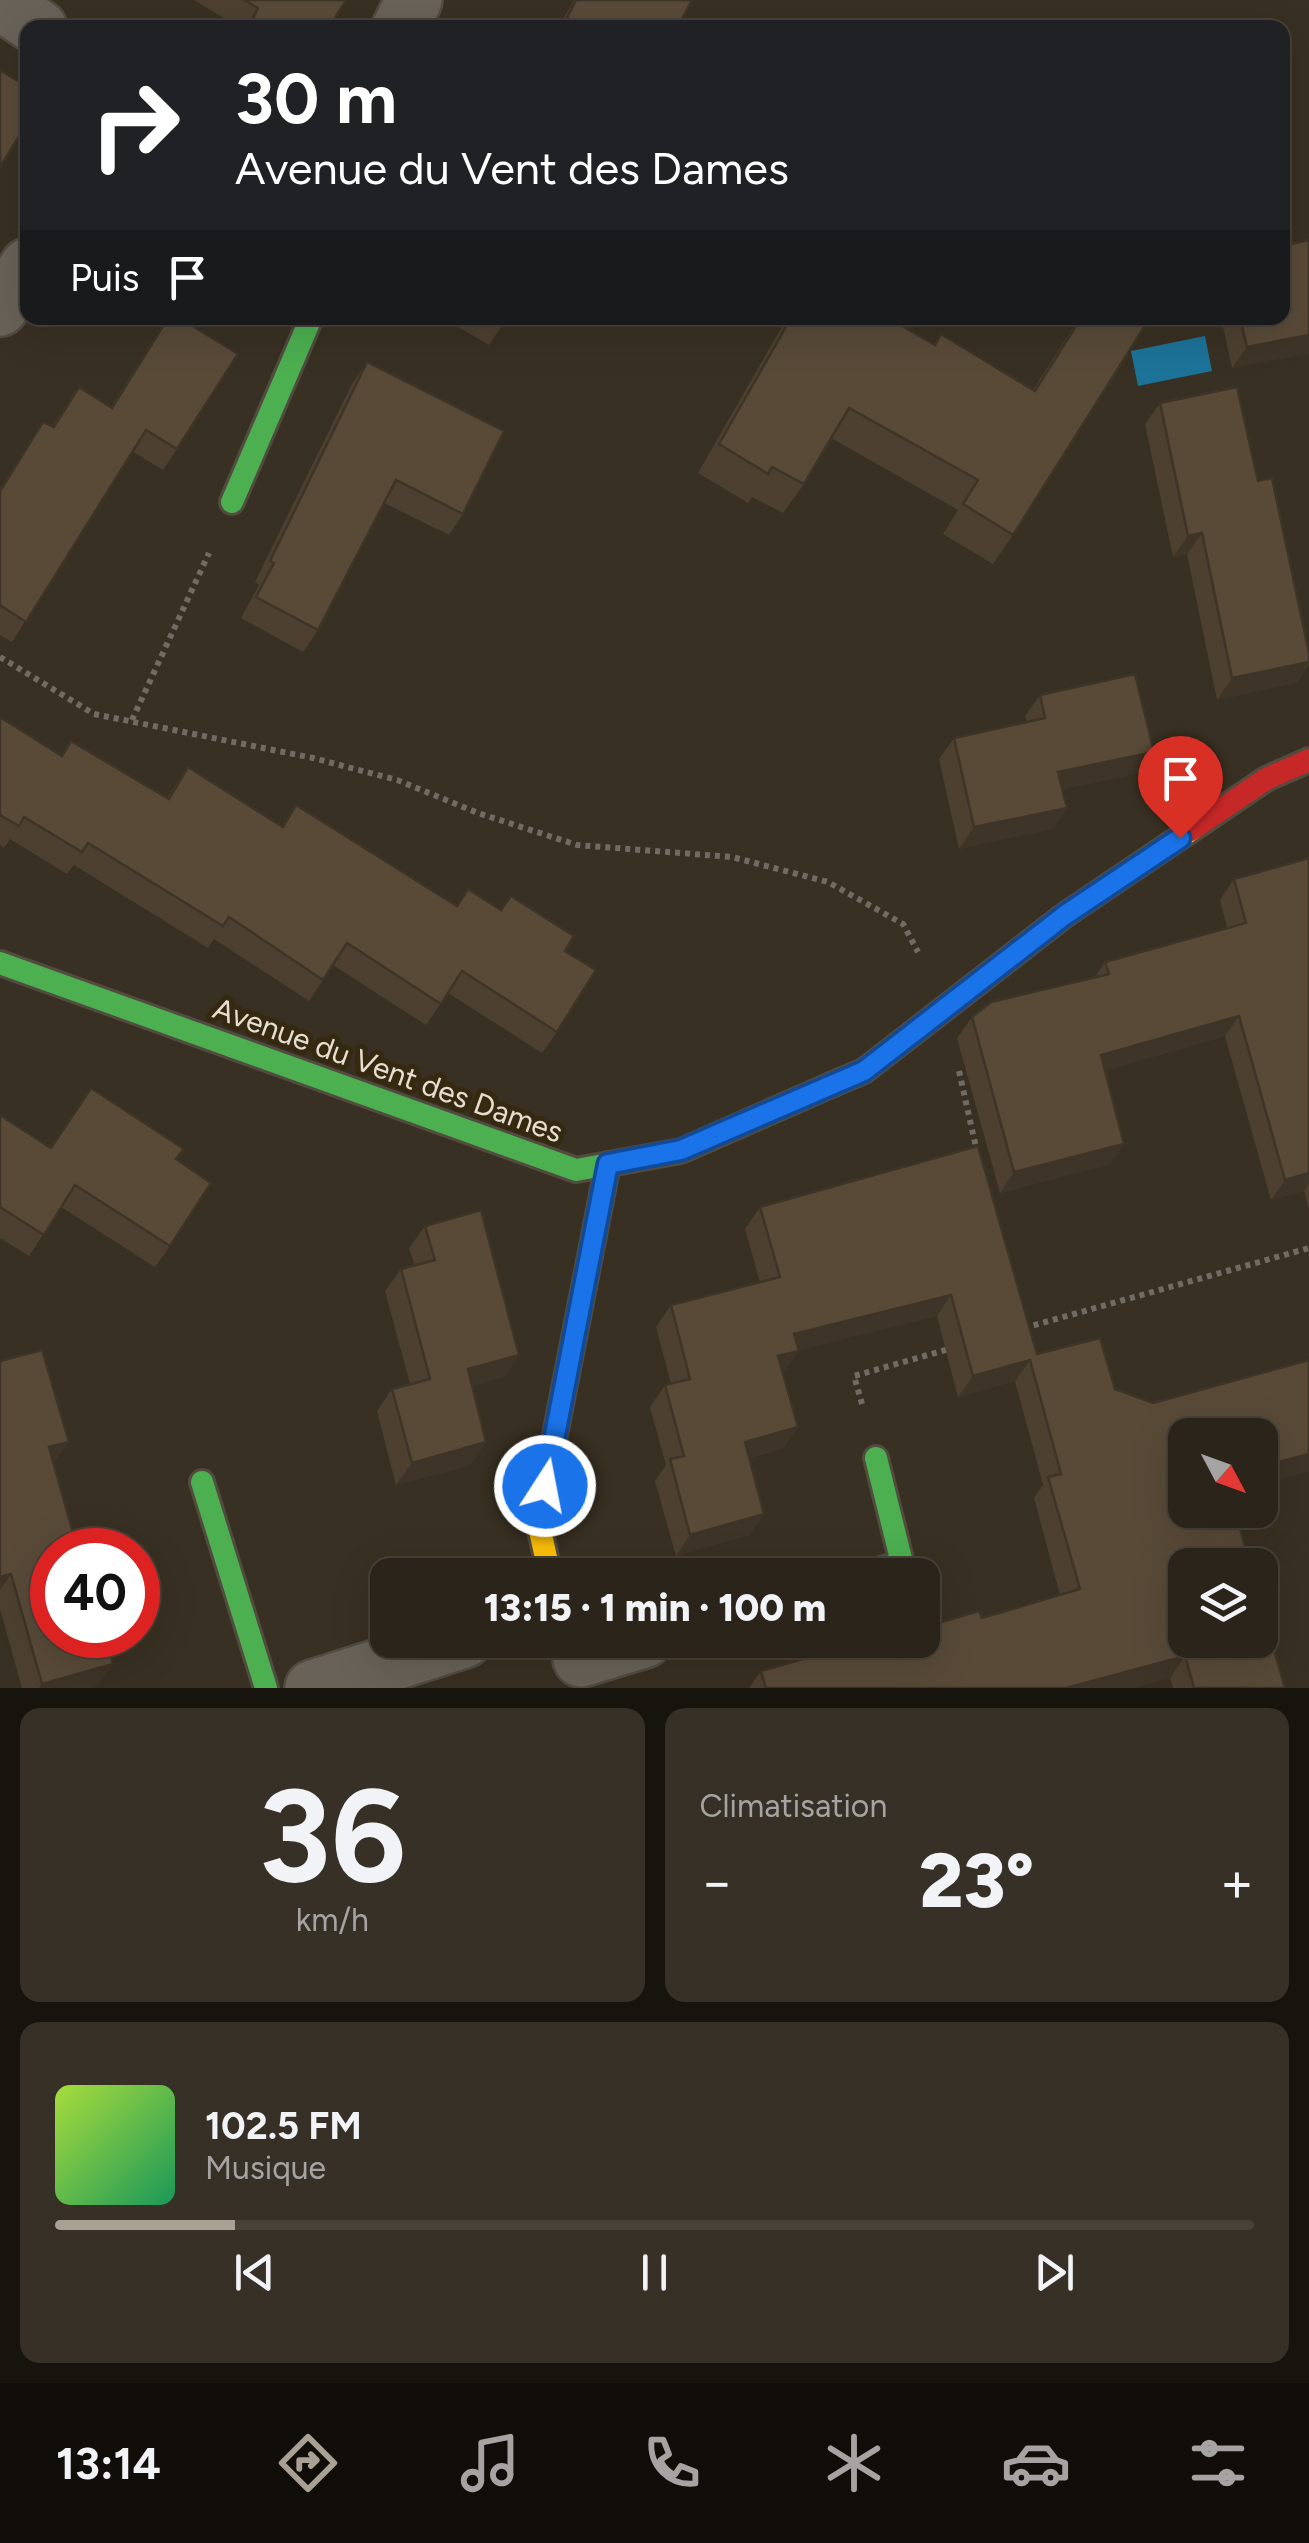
<!DOCTYPE html>
<html lang="fr">
<meta charset="utf-8">
<style>
body{margin:0;font-family:Figtree,sans-serif;background:#363027;color:#f1f3f6;height:100vh;display:flex;flex-direction:column;font-size:38px;white-space:nowrap}
*{box-sizing:border-box;margin:0}
p{font-size:32px;color:#a5a4a2}
.icon{flex:none;width:55px;height:55px;fill:none;stroke:currentColor;stroke-width:2;stroke-linecap:round;stroke-linejoin:round}
.map{position:relative;height:1688px;overflow:hidden}
.side{display:flex;flex-direction:column;gap:20px;padding:20px;background:#17140e;flex:1}
.side>*{flex:none}
.top-card{position:absolute;left:20px;top:20px;width:1270px;height:305px;border-radius:20px;box-shadow:0 10px 40px #0002,0 0 0 2px #464139;background:#202124;color:#fff;overflow:hidden}
.needle{width:65px;rotate:131deg}
.fabs{position:absolute;left:1168px;top:1418px;display:grid;gap:20px}
.fabs a{display:grid;place-items:center;width:110px;height:110px;border-radius:20px;background:#2a241a;box-shadow:0 10px 40px #0002,0 0 0 2px #464139;font-size:50px}
.speed{position:absolute;left:30px;top:1528px;display:flex;gap:20px;font-size:50px;font-weight:700;text-align:center}
.speed>*{display:grid;place-content:center;width:130px;height:130px;border-radius:50%;background:#2a241a;box-shadow:0 10px 40px #0002,0 0 0 2px #464139;line-height:1}
.speed .limit{border:15px solid #d22;background:#fff;color:#111}
.pin{position:absolute;display:grid;place-items:center;width:85px;height:85px;color:#fff;margin:-102px -42px;border-radius:50% 50% 50% 0;rotate:-45deg;box-shadow:0 0 10px #0007}
.pin .icon{rotate:45deg}
.me{position:absolute;width:110px;margin:-55px;rotate:11deg;stroke-linejoin:round;filter:drop-shadow(0 0 8px #0008)}
.turn{display:flex;align-items:center;gap:35px;height:210px;padding:0 50px;font-size:45px}
.turn .icon{width:130px;height:130px;stroke-width:2.5}
.turn b{display:block;font-size:70px;line-height:85px}
.then{display:flex;align-items:center;height:95px;padding:0 50px;background:#0003;gap:20px;font-size:38px}
.big{font-size:75px;font-weight:800;line-height:1.1}
.side .card{flex:1;display:flex;flex-direction:column;justify-content:center;gap:15px;min-width:0;padding:0 35px;border-radius:20px;background:#363027}
.side .dial{align-items:center;gap:0}
.dial b{font-size:130px;line-height:1}
.song{display:flex;align-items:center;gap:30px}
.cover{width:120px;height:120px;border-radius:15px;background:linear-gradient(135deg,hsl(80 70% 55%),hsl(150 70% 35%))}
.played{height:10px;border-radius:5px;background:linear-gradient(90deg,#a9a193 15%,#464139 15%)}
.keys{display:flex;justify-content:space-around;direction:ltr}
.heat{display:flex;justify-content:space-between;align-items:center;font-size:55px;direction:ltr}
.side .tiles{flex:1;display:grid;gap:20px;grid-template-columns:1fr 1fr}
.card:last-child{grid-column:span 2}
.trip{position:absolute;left:370px;top:1558px;width:570px;height:100px;border-radius:20px;background:#2a241a;box-shadow:0 10px 40px #0002,0 0 0 2px #464139;font-weight:800;line-height:100px;text-align:center}
.tab-bar{display:flex;height:160px;justify-content:space-around;align-items:center;background:#110e0a;color:#a5a4a2}
.tab-bar .icon{width:70px;height:70px}
.tab-bar .on{color:#a9a193}
.tab-bar b{font-size:45px;color:#f1f3f6}
.map>svg:first-child{display:block}
</style>
<div class="map">
<svg width="1309" height="1688" viewBox="0 0 1309 1688">
<rect width="100%" height="100%" fill="#383022"/>
<path fill="#1d7298" d="M 1205,336 L 1212,371 L 1138,386 L 1131,351 Z"/>
<g fill="none" stroke-linecap="round" stroke-linejoin="round">
<defs>
<g id="street">
<path d="M 0,2 L 39,28"/>
<path d="M 400,28 L 414,0"/>
<path d="M 0,308 L 28,266"/>
<path d="M 581,1659 L 644,1640"/>
<path d="M 313,1688 L 464,1640"/>
</g>
<g id="fast">
<path d="M 232,502 L 311,318"/>
<path d="M 0,963 L 576,1170 L 681,1151 L 831,1085"/>
<path d="M 202,1482 L 266,1688"/>
<path d="M 860,1575 L 902,1563 L 876,1458"/>
</g>
<g id="slow">
<path d="M 831,1085 L 864,1071 L 1065,915 L 1191,830"/>
<path d="M 550,1575 L 538,1522 L 608,1164"/>
</g>
<path id="jam" d="M 1191,830 L 1266,779 L 1309,760"/>
</defs>
<use href="#street" stroke="#524b40" stroke-width="60"/>
<use href="#fast" stroke="#524b40" stroke-width="28"/>
<use href="#slow" stroke="#524b40" stroke-width="28"/>
<use href="#jam" stroke="#524b40" stroke-width="28"/>
<g stroke="#716c63" stroke-width="6" stroke-dasharray="5 5" stroke-linecap="butt">
<path d="M 0,657 L 94,714 L 313,758 L 397,780 L 478,813 L 577,845 L 732,857 L 828,882 L 903,924 L 918,952"/>
<path d="M 132,720 L 209,553"/>
<path d="M 959,1071 L 977,1152"/>
<path d="M 1024,1328 L 1309,1248"/>
<path d="M 862,1404 L 854,1376 L 949,1349"/>
</g>
<use href="#street" stroke="#686258" stroke-width="55"/>
<use href="#fast" stroke="#4caf50" stroke-width="22"/>
<use href="#slow" stroke="#ffc107" stroke-width="22"/>
<use href="#jam" stroke="#c62828" stroke-width="22"/>
</g>
<g fill="#4d4030">
<path d="M 194,0 L 346,0 L 329,28 L 240,28 Z"/>
<path d="M 574,0 L 576,0 L 677,28 L 558,28 Z"/>
<path d="M 1309,240 L 1309,353 L 1232,368 L 1221,318 L 1282,318 Z"/>
<path d="M 168,318 L 177,449 L 163,470 L 132,451 L 12,642 L 0,635 L 0,489 L 43,422 L 52,427 L 79,387 L 111,407 Z"/>
<path d="M 443,318 L 507,318 L 489,345 Z"/>
<path d="M 787,318 L 889,318 L 934,344 L 941,334 L 1033,390 L 1079,318 L 1150,318 L 1013,535 L 993,564 L 943,534 L 958,510 L 831,438 L 804,484 L 783,513 L 752,497 L 748,503 L 698,473 Z"/>
<path d="M 367,362 L 463,514 L 449,535 L 384,503 L 318,630 L 303,652 L 241,618 L 259,585 L 255,582 L 352,384 Z"/>
<path d="M 1160,403 L 1258,481 L 1309,653 L 1309,664 L 1296,683 L 1217,700 L 1187,554 L 1173,557 L 1145,424 Z"/>
<path d="M 1040,695 L 1154,752 L 1139,773 L 1062,789 L 1067,808 L 1052,829 L 959,849 L 939,759 L 954,738 L 1027,722 L 1025,716 Z"/>
<path d="M 0,717 L 61,755 L 71,741 L 167,798 L 188,767 L 282,826 L 296,805 L 457,905 L 468,889 L 565,951 L 557,1032 L 542,1053 L 448,993 L 426,1025 L 333,965 L 309,1001 L 214,939 L 208,948 L 74,865 L 67,874 L 10,839 L 4,848 L 0,845 Z"/>
<path d="M 1309,858 L 1309,1210 L 1304,1191 L 1271,1200 L 1225,1036 L 1106,1070 L 1124,1144 L 1110,1164 L 1000,1193 L 957,1038 L 972,1017 L 1095,977 L 1105,962 L 1227,928 L 1220,900 L 1234,879 Z"/>
<path d="M 91,1088 L 176,1160 L 170,1246 L 155,1267 L 61,1207 L 29,1256 L 0,1238 L 0,1115 L 51,1148 Z"/>
<path d="M 978,1146 L 1037,1354 L 1115,1389 L 1153,1403 L 1309,1360 L 1309,1471 L 1260,1484 L 1185,1435 L 1285,1688 L 1173,1688 L 1170,1678 L 1131,1688 L 749,1688 L 761,1671 L 856,1645 L 859,1640 L 922,1640 L 942,1622 L 982,1618 L 1060,1595 L 1034,1498 L 1043,1485 L 1015,1381 L 958,1397 L 937,1316 L 799,1350 L 783,1372 L 798,1427 L 784,1448 L 749,1458 L 764,1514 L 749,1535 L 676,1556 L 655,1481 L 666,1465 L 650,1407 L 665,1385 L 671,1384 L 656,1327 L 671,1305 L 760,1282 L 745,1229 L 760,1207 Z"/>
<path d="M 425,1226 L 519,1355 L 504,1377 L 472,1386 L 471,1465 L 396,1485 L 377,1411 L 392,1389 L 410,1384 L 385,1291 L 401,1269 L 415,1266 L 409,1248 Z"/>
<path d="M 0,1361 L 53,1463 L 98,1685 L 89,1688 L 22,1688 L 0,1609 Z"/>
</g>
<g fill="#3e3427">
<path d="M 1309,335 L 1309,353 L 1232,368 L 1247,347 Z"/>
<path d="M 1202,533 L 1187,554 L 1173,557 L 1188,536 Z"/>
<path d="M 1309,662 L 1296,683 L 1217,700 L 1232,678 Z"/>
<path d="M 1154,752 L 1139,773 L 1043,793 L 1058,772 Z"/>
<path d="M 1067,808 L 1052,829 L 959,849 L 974,827 Z"/>
<path d="M 1239,1016 L 1225,1036 L 1087,1075 L 1101,1055 Z"/>
<path d="M 1124,1144 L 1110,1164 L 1000,1193 L 1014,1172 Z"/>
<path d="M 1309,1173 L 1309,1183 L 1304,1191 L 1271,1200 L 1285,1180 Z"/>
<path d="M 951,1295 L 937,1316 L 780,1355 L 794,1334 Z"/>
<path d="M 799,1351 L 784,1372 L 764,1377 L 778,1356 Z"/>
<path d="M 519,1355 L 504,1377 L 453,1391 L 468,1369 Z"/>
<path d="M 1030,1360 L 1015,1381 L 958,1397 L 973,1376 Z"/>
<path d="M 798,1427 L 784,1448 L 730,1463 L 745,1442 Z"/>
<path d="M 69,1442 L 54,1463 L 49,1447 Z"/>
<path d="M 486,1442 L 471,1465 L 396,1485 L 412,1463 Z"/>
<path d="M 1309,1454 L 1309,1471 L 1260,1484 L 1260,1467 Z"/>
<path d="M 764,1514 L 749,1535 L 676,1556 L 690,1535 Z"/>
<path d="M 11,1574 L 0,1590 L 0,1577 Z"/>
<path d="M 1185,1656 L 1170,1678 L 1131,1688 L 1066,1688 Z"/>
<path d="M 113,1664 L 98,1685 L 89,1688 L 39,1688 L 42,1684 Z"/>
</g>
<g fill="#594a38" stroke="#3e3427" stroke-width="2.5">
<path d="M 244,0 L 346,0 L 329,28 L 265,28 L 252,20 L 258,8 Z"/>
<path d="M 576,0 L 692,0 L 677,28 L 562,28 Z"/>
<path d="M 0,70 L 28,87 L 28,122 L 0,167 Z"/>
<path d="M 1309,240 L 1309,335 L 1247,347 L 1240,318 L 1282,318 L 1282,246 Z"/>
<path d="M 168,318 L 180,318 L 238,354 L 177,449 L 146,430 L 26,622 L 0,605 L 0,491 L 43,422 L 54,427 L 79,387 L 112,408 Z"/>
<path d="M 493,318 L 507,318 L 504,324 Z"/>
<path d="M 791,318 L 889,318 L 935,345 L 941,334 L 1035,391 L 1081,318 L 1150,318 L 1013,535 L 963,504 L 978,480 L 849,408 L 804,484 L 772,467 L 768,474 L 719,444 Z"/>
<path d="M 367,362 L 504,431 L 463,514 L 396,480 L 318,630 L 256,597 L 274,563 L 270,561 Z"/>
<path d="M 1237,387 L 1258,481 L 1272,478 L 1309,653 L 1309,662 L 1232,678 L 1202,533 L 1188,536 L 1160,403 Z"/>
<path d="M 1135,674 L 1154,752 L 1058,772 L 1067,808 L 974,827 L 954,738 L 1045,718 L 1040,695 Z"/>
<path d="M 0,717 L 62,756 L 71,741 L 169,799 L 188,767 L 283,827 L 296,805 L 457,906 L 468,889 L 501,910 L 511,896 L 574,936 L 565,951 L 596,970 L 557,1032 L 462,971 L 441,1004 L 347,943 L 323,980 L 229,917 L 223,926 L 88,843 L 82,852 L 24,817 L 19,826 L 0,815 Z"/>
<path d="M 1309,858 L 1309,1173 L 1285,1180 L 1239,1016 L 1101,1055 L 1124,1144 L 1014,1172 L 972,1017 L 991,1002 L 1109,974 L 1105,962 L 1246,923 L 1234,879 Z"/>
<path d="M 91,1088 L 184,1149 L 176,1159 L 211,1183 L 170,1246 L 75,1185 L 44,1235 L 0,1207 L 0,1115 L 51,1148 Z"/>
<path d="M 978,1146 L 1037,1354 L 1100,1338 L 1115,1389 L 1153,1403 L 1309,1360 L 1309,1454 L 1260,1467 L 1260,1435 L 1185,1435 L 1185,1510 L 1235,1510 L 1250,1565 L 1185,1565 L 1185,1640 L 1260,1640 L 1260,1600 L 1285,1688 L 1194,1688 L 1185,1656 L 1066,1688 L 766,1688 L 761,1671 L 870,1640 L 922,1640 L 922,1614 L 939,1610 L 942,1622 L 979,1611 L 982,1618 L 1080,1589 L 1048,1477 L 1061,1474 L 1030,1360 L 973,1376 L 951,1295 L 794,1334 L 799,1351 L 778,1356 L 798,1427 L 745,1442 L 764,1514 L 690,1535 L 670,1459 L 684,1456 L 665,1385 L 690,1379 L 671,1305 L 780,1277 L 760,1207 Z"/>
<path d="M 481,1210 L 519,1355 L 468,1369 L 486,1442 L 412,1463 L 392,1389 L 430,1379 L 401,1269 L 435,1260 L 425,1226 Z"/>
<path d="M 42,1350 L 69,1442 L 49,1447 L 78,1550 L 52,1550 L 52,1635 L 106,1635 L 113,1664 L 42,1684 L 11,1574 L 0,1577 L 0,1361 Z"/>
</g>
<g fill="none" stroke-linecap="round" stroke-linejoin="round">
<defs>
<path id="route" d="M 545,1486 L 608,1164 L 681,1150 L 864,1071 L 1065,915 L 1180,838"/>
</defs>
<use href="#route" stroke="#114b97" stroke-width="25"/>
<use href="#route" stroke="#1a73e8" stroke-width="18"/>
</g>
<g text-anchor="middle" dominant-baseline="central" stroke-width="10" stroke-linejoin="round" paint-order="stroke">
<g font-size="30" fill="#e6ded0" stroke="#352910">
<text transform="translate(388 1070) rotate(20)">Avenue du Vent des Dames</text>
</g>
</g>
</svg>
<div class="fabs">
<a><svg class="needle" viewBox="-14 -14 28 28"><path d="M0-13l5 13h-10z" fill="#e53935"/><path d="M0 13l5-13h-10z" fill="#a5a4a2"/></svg></a>
<a><svg class="icon" aria-label="layers" viewBox="0 0 24 24"><path d="M12 4l9 5-9 5-9-5zM3 14l9 5 9-5"/></svg></a>
</div>
<div class="speed"><div class="limit">40</div></div>
<div class="pin" style="left:1180px;top:838px;background:#d93025"><svg class="icon" aria-label="arrive" viewBox="0 0 24 24"><path d="M6 21V4h12l-3 4 3 4H6"/></svg></div>
<svg class="me" style="left:545px;top:1486px" viewBox="-20 -20 40 40"><circle r="17" fill="#1a73e8" stroke="#fff" stroke-width="3"/><path d="M0-11L8 9 0 5-8 9z" fill="#fff"/></svg>
<div class="trip">13:15 · 1 min · 100 m</div>
<div class="top-card">
<div class="turn"><svg class="icon" aria-label="right" viewBox="0 0 24 24"><path d="M7 20v-9h11M14 6l5 5-5 5"/></svg><div><b>30 m</b>Avenue du Vent des Dames</div></div>
<div class="then">Puis<svg class="icon" aria-label="arrive" viewBox="0 0 24 24"><path d="M6 21V4h12l-3 4 3 4H6"/></svg></div>
</div>
</div>
<section class="side">
<div class="tiles">
<div class="card dial"><b>36</b><p>km/h</p></div>
<div class="card"><p>Climatisation</p>
<div class="heat"><a>−</a><b class="big">23°</b><a>+</a></div>
</div>
<div class="card">
<div class="song"><i class="cover"></i><div><b>102.5 FM</b><p>Musique</p></div></div>
<div class="played"></div>
<div class="keys"><svg class="icon" aria-label="previous" viewBox="0 0 24 24"><path d="M18 5L8 12l10 7zM5 5v14"/></svg><svg class="icon" aria-label="pause" viewBox="0 0 24 24"><path d="M8 5v14M16 5v14"/></svg><svg class="icon" aria-label="next" viewBox="0 0 24 24"><path d="M6 5l10 7-10 7zM19 5v14"/></svg></div>
</div>
</div>
</section>
<nav class="tab-bar">
<b>13:14</b>
<svg class="icon on" aria-label="directions" viewBox="0 0 24 24"><path d="M12 3l9 9-9 9-9-9zM9 14v-3h6M13 9l2 2-2 2"/></svg>
<svg class="icon" aria-label="music" viewBox="0 0 24 24"><path d="M9 18V5l10-2v13"/><circle cx="6" cy="18" r="3"/><circle cx="16" cy="16" r="3"/></svg>
<svg class="icon" aria-label="phone" viewBox="0 0 24 24"><path d="M5 4h4l2 5-3 2q2 4 5 5l2-3 5 2v4C11 20 4 13 5 4z"/></svg>
<svg class="icon" aria-label="climate" viewBox="0 0 24 24"><path d="M12 3v18M4 7l16 10M4 17L20 7"/></svg>
<svg class="icon" aria-label="car" viewBox="0 0 24 24"><path d="M5 17H2v-5l4-1 3-4h7l3 4 3 1v5h-3M9 17h6M6 11h13"/><circle cx="7" cy="17" r="2"/><circle cx="17" cy="17" r="2"/></svg>
<svg class="icon" aria-label="filters" viewBox="0 0 24 24"><path d="M4 7h16M4 17h16"/><circle cx="9" cy="7" r="2"/><circle cx="15" cy="17" r="2"/></svg>
</nav>
